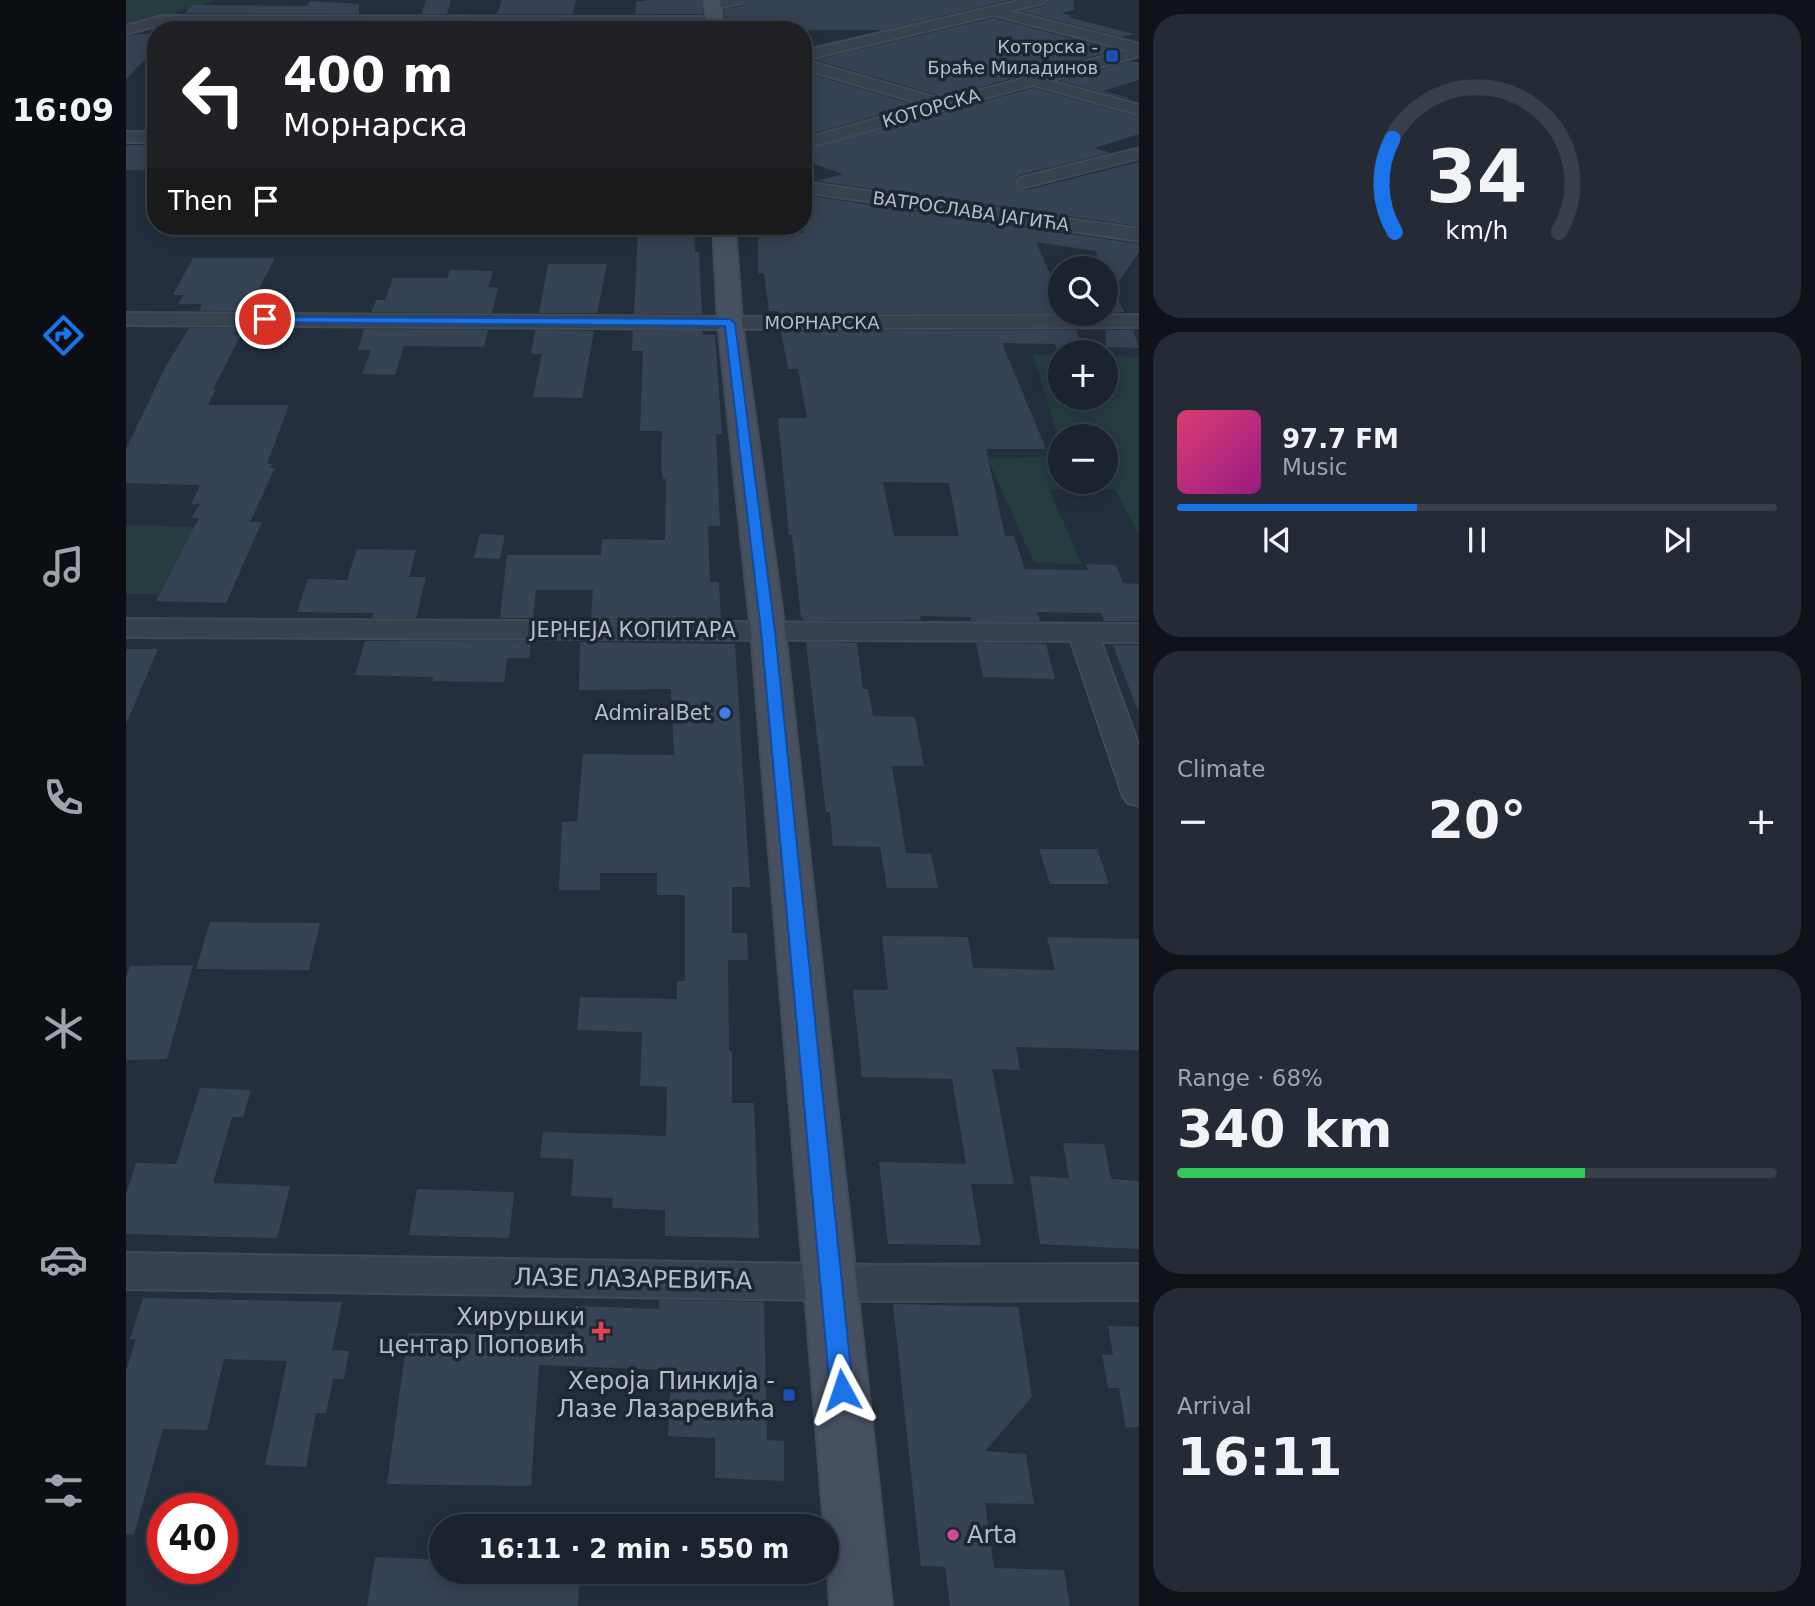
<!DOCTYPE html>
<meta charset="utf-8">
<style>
body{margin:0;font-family:"DejaVu Sans",sans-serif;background:#242b36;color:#f1f3f6;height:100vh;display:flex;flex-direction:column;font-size:26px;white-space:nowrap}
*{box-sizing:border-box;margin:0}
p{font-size:23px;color:#a0a4aa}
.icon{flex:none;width:38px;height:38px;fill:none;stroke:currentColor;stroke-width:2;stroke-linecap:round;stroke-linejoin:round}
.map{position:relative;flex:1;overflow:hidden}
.sheet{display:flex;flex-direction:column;gap:14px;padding:14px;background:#0f1319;width:676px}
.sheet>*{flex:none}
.hud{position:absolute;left:21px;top:21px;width:665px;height:214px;border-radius:28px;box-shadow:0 4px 18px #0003,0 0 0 2px #39404a;background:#202124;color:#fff;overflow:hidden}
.fabs{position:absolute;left:922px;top:256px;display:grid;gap:14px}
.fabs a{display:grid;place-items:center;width:70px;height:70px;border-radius:50%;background:#1b232e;box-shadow:0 4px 18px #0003,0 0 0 2px #39404a;font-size:35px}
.speed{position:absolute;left:21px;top:1493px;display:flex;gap:14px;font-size:35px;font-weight:700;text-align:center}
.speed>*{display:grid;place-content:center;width:91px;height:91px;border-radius:50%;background:#1b232e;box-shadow:0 4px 18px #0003,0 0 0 2px #39404a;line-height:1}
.speed .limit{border:10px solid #d22;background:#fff;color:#111}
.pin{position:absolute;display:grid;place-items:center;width:60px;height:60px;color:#fff;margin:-30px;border:4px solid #fff;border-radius:50%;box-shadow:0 2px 7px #0007}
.me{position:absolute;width:77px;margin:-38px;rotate:355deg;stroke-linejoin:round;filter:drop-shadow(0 0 5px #0008)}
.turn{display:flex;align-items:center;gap:24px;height:147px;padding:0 21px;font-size:32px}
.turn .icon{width:91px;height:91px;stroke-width:2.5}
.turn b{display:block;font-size:49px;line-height:60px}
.then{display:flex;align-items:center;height:66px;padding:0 21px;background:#0003;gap:14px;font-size:26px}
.big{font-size:52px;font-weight:600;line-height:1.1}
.sheet .card{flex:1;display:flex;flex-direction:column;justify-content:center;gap:10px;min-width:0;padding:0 24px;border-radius:28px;background:#242b36}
.sheet .dial{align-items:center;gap:0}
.dial svg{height:182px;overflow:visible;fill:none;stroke:#39404a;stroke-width:7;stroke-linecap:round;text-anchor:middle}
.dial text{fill:#f1f3f6;stroke:none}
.song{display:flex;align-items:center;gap:21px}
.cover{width:84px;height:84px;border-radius:10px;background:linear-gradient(135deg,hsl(340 70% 55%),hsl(310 70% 35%))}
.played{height:7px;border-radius:4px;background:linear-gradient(90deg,#1a73e8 40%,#39404a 40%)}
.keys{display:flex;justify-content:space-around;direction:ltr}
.heat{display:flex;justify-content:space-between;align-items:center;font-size:38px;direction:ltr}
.charge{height:10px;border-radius:5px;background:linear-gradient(90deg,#34c759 68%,#39404a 0)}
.trip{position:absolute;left:303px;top:1514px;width:410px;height:70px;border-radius:35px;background:#1b232e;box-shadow:0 4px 18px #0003,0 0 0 2px #39404a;font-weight:600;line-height:70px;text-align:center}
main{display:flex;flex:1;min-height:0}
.tabs{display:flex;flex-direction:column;width:126px;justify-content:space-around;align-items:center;background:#0b0e12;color:#a0a4aa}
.tabs .icon{width:49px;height:49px}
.tabs .on{color:#1a73e8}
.tabs b{font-size:32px;color:#f1f3f6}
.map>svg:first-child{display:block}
</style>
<main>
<nav class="tabs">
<b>16:09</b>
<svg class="icon on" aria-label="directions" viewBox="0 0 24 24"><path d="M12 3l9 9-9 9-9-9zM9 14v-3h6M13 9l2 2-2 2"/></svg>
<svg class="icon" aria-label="music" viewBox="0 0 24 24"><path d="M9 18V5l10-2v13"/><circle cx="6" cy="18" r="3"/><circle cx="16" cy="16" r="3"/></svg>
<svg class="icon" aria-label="phone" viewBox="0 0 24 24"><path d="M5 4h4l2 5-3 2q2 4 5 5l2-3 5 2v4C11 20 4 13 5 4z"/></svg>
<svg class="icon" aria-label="climate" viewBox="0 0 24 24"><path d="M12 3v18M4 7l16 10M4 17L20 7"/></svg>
<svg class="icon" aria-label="car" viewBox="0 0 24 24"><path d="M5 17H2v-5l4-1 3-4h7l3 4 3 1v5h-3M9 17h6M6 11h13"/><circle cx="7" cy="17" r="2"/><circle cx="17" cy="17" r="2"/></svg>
<svg class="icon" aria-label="filters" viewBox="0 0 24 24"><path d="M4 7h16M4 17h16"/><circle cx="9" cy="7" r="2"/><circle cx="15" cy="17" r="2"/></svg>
</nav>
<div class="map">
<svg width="1014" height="1606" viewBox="0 0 1014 1606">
<rect width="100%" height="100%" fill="#242f3e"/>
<g fill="#263c3f">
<path d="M 0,0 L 89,0 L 0,29 Z"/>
<path d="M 907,355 L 934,355 L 934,397 L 980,397 L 980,356 L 1013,357 L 1013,535 L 989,489 L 923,490 L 956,564 L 908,563 L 862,459 L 934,456 L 934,481 L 980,481 L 980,436 L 934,436 L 934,443 Z"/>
<path d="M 0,525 L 69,527 L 34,594 L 0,594 Z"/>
</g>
<g fill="#364354" fill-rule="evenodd">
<path d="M 300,0 L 325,0 L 321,14 L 295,14 Z"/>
<path d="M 376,0 L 450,0 L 447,14 L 371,14 Z"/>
<path d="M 523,0 L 576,0 L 577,14 L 509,14 L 510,2 Z"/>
<path d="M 621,0 L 884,0 L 757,30 L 601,30 L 598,9 L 617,6 Z"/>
<path d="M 923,0 L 947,0 L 948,10 L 935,13 L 947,16 L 942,17 L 1008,34 L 996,37 L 895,11 L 919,6 Z"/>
<path d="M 184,1 L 233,4 L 233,14 L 59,13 L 66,5 L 181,6 Z"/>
<path d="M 867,18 L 990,50 L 818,97 L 689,60 Z"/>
<path d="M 47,27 L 233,27 L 233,30 L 44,30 Z"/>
<path d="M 11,34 L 30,34 L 30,48 L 0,79 L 0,36 Z"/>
<path d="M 1005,61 L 1013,63 L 1013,80 L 977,91 L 1003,98 L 1001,99 L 934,81 Z"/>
<path d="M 677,72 L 790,105 L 677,136 Z"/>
<path d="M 907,88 L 1013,117 L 1013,134 L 968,148 L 984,153 L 893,175 L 889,180 L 890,184 L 901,190 L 1013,162 L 1013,226 L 691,181 L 717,174 L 677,160 L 677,151 Z"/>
<path d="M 3,145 L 30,145 L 30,155 L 19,170 L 0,170 L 0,147 Z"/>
<path d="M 677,195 L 1013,244 L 1013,252 L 989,287 L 969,251 L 910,242 L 934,296 L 934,313 L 652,314 L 652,311 L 643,311 L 638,274 L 632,273 L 632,232 L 677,233 Z"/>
<path d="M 526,226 L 568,226 L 569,252 L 573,252 L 576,314 L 508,314 L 512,231 L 526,231 Z"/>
<path d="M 67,258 L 149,258 L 121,311 L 73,311 L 76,304 L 52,304 L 58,295 L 47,295 Z"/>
<path d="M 422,264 L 481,264 L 471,313 L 413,313 Z"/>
<path d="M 324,270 L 367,271 L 362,287 L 372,288 L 366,313 L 245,312 L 250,300 L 259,300 L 267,278 L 321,278 Z"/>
<path d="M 980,274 L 998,312 L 980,313 Z"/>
<path d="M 63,328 L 112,328 L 108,335 L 115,335 L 87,389 L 90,389 L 82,405 L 163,405 L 141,464 L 146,464 L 144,468 L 149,468 L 124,522 L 136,522 L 100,603 L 30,601 L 73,518 L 65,518 L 74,504 L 65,504 L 74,485 L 0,483 L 0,449 L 40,366 Z"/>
<path d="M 238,329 L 362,330 L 358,347 L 278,346 L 269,375 L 236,374 L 245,350 L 232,350 Z"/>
<path d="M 409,330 L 468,331 L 456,398 L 407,397 L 416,354 L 405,354 Z"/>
<path d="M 950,330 L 958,349 L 931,349 L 929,344 L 876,343 L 920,449 L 860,449 L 879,536 L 888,536 L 899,569 L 962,570 L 960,564 L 990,565 L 997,583 L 1013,584 L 1013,621 L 978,621 L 975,613 L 911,612 L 914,621 L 845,621 L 844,617 L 794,616 L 795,620 L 678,620 L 675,617 L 666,535 L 663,535 L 652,418 L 681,418 L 672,369 L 662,369 L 655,331 ZM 757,482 L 823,483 L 833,536 L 768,536 Z"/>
<path d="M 980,330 L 1007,330 L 1013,348 L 980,347 Z"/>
<path d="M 507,331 L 576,331 L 577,335 L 589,335 L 596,434 L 590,434 L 594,526 L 582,526 L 584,582 L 593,582 L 595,619 L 465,619 L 467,590 L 410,590 L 407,618 L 374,618 L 381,555 L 475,555 L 476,539 L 539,540 L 540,479 L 537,479 L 535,466 L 536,431 L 514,431 L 517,351 L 506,351 Z"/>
<path d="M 354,534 L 379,535 L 374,559 L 348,558 Z"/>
<path d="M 231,549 L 290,550 L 283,577 L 300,577 L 290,618 L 246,618 L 248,613 L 171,612 L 182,579 L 221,580 Z"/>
<path d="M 239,641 L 405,641 L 403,658 L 381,658 L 378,682 L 307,681 L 308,677 L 229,675 Z"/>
<path d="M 454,642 L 609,644 L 624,887 L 606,887 L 606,933 L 621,933 L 622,960 L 602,960 L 603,1051 L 606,1051 L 606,1103 L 628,1103 L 633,1238 L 539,1236 L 539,1210 L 486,1208 L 487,1198 L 445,1196 L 448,1159 L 414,1158 L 417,1132 L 540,1136 L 541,1087 L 514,1086 L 516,1032 L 451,1030 L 454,997 L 551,999 L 551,981 L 559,981 L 559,895 L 531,895 L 531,873 L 474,873 L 474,890 L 433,890 L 436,822 L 451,821 L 457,754 L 548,755 L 545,689 L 453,690 Z"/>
<path d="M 680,642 L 731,643 L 737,689 L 742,689 L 747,716 L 789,717 L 798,766 L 766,766 L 780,853 L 805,854 L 812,888 L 761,888 L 754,847 L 707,846 L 704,812 L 700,812 Z"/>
<path d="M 850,643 L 920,644 L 929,679 L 857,677 Z"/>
<path d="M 987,645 L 1013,645 L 1013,708 L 1011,709 Z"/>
<path d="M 0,649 L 32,649 L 0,724 Z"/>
<path d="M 913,849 L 971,849 L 983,884 L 924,884 Z"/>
<path d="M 84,922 L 194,923 L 183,970 L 70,969 Z"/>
<path d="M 756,936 L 842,937 L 847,968 L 929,970 L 921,937 L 1013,939 L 1013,1050 L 890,1047 L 894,1070 L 866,1069 L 888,1184 L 845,1184 L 855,1245 L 762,1244 L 753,1162 L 840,1164 L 826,1079 L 736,1077 L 727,990 L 762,990 Z"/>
<path d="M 67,965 L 41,1059 L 0,1060 L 0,978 L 4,966 Z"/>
<path d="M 74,1088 L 125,1090 L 117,1117 L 106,1117 L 87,1183 L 164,1186 L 151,1238 L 0,1234 L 0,1194 L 10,1163 L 50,1164 Z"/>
<path d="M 937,1143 L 978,1144 L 985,1179 L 1013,1181 L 1013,1249 L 914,1244 L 904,1176 L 943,1178 Z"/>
<path d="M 291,1189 L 388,1192 L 383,1238 L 283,1235 Z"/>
<path d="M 17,1298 L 216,1302 L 206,1350 L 223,1351 L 218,1379 L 207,1379 L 200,1413 L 190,1413 L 180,1467 L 139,1465 L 161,1361 L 98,1359 L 81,1430 L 37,1429 L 8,1535 L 0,1534 L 0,1371 L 10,1339 L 4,1339 Z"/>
<path d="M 533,1300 L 638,1302 L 641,1440 L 658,1441 L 658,1481 L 589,1478 L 589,1438 L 542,1436 L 545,1370 L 413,1365 L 405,1486 L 261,1484 L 282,1333 L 448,1335 L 450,1306 L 533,1309 Z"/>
<path d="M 767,1304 L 892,1307 L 906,1397 L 859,1451 L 900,1454 L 908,1504 L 859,1503 L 868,1568 L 938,1570 L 944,1606 L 824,1606 L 819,1567 L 795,1566 Z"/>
<path d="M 982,1326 L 1013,1327 L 1013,1427 L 1000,1428 L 993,1388 L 982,1388 L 976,1354 L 987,1355 Z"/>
<path d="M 249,1557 L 315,1560 L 315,1572 L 454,1572 L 452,1606 L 241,1606 Z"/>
</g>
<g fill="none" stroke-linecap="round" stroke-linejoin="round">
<defs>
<g id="street">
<path d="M 618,0 L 616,3 L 587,9 L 580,5 L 591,0 Z"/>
<path d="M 896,0 L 920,0 L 918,3 L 884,11 L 1014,44 L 1014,56 L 924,81 L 1014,105 L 1014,115 L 907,85 L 677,149 L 677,139 L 800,105 L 677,69 L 677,51 ZM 867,15 L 1001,50 L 818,100 L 679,60 Z"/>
<path d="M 36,16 L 589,17 L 596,21 L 589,25 L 37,24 L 0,34 L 0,26 Z"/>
<rect x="0" y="132" width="30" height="10"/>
<path d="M 1014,148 L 1014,158 L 900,187 L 891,182 L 894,178 Z"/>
<path d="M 677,182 L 1014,229 L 1014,241 L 677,192 Z"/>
<path d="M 0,313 L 604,317 L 1014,315 L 1014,327 L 604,329 L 0,325 Z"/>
<path d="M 0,619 L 1014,624 L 1014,642 L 975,642 L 1014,749 L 1014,806 L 1002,803 L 997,796 L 945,641 L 0,637 Z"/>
<path d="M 0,1253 L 754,1265 L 1014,1264 L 1014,1300 L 754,1301 L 0,1289 Z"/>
</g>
<g id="secondary">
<path d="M 578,0 L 594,0 L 598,30 L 582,30 Z"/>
<path d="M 587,226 L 609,226 L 616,323 L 659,631 L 766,1606 L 704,1606 L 700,1526 L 698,1526 L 625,631 L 592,323 Z"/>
</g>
</defs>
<use href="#street" stroke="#414a57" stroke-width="4"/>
<use href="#secondary" stroke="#414a57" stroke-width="4"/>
<use href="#street" fill="#38414e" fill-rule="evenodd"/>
<use href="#secondary" fill="#465061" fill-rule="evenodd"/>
</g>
<path fill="#1a73e8" stroke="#114b97" stroke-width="2" d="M 135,317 L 604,319 L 609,323 L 649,631 L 727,1390 L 724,1397 L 716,1399 L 708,1397 L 704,1390 L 635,631 L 599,326 L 139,322 L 134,319 Z"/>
<g fill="#1a4fb4" stroke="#1d2633" stroke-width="2.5">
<rect x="979" y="49" width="14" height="14" rx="3.5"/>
<rect x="656" y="1388" width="14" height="14" rx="3.5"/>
</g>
<circle fill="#3f7fe0" stroke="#1d2633" stroke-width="2.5" cx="599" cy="713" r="7"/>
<path fill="#e0444e" stroke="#1d2633" stroke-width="2.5" d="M471.5 1320.5h7v7h7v7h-7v7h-7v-7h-7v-7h7z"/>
<circle fill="#d1479c" stroke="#1d2633" stroke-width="2.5" cx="827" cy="1535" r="7"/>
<g text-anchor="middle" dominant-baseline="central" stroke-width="7" stroke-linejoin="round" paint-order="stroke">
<g font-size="18" fill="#b4bcc9" stroke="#1d2633" text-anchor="end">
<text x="972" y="46">Которска -<tspan x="972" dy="21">Браће Миладинов</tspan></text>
</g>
<g font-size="18" fill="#b4bcc9" stroke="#1d2633">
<text transform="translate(805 108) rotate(-16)">КОТОРСКА</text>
<text transform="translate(845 211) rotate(8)">ВАТРОСЛАВА ЈАГИЋА</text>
<text x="696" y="322">МОРНАРСКА</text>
</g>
<g font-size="21" fill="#b4bcc9" stroke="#1d2633">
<text x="507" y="630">ЈЕРНЕЈА КОПИТАРА</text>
</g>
<g font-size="21" fill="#b4bcc9" stroke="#1d2633" text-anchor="end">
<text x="585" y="713">AdmiralBet</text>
</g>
<g font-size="24" fill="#b4bcc9" stroke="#1d2633">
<text transform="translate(507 1279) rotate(1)">ЛАЗЕ ЛАЗАРЕВИЋА</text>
</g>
<g font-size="24" fill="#b4bcc9" stroke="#1d2633" text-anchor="end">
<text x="459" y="1317">Хируршки<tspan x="459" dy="28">центар Поповић</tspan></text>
<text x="649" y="1381">Хероја Пинкија -<tspan x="649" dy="28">Лазе Лазаревића</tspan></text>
<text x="841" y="1535" text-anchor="start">Arta</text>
</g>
</g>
</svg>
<div class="fabs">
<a><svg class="icon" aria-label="search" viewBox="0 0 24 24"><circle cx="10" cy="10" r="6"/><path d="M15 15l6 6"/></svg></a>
<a>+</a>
<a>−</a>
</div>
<div class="speed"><div class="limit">40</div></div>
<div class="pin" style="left:139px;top:319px;background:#d93025"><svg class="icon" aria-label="arrive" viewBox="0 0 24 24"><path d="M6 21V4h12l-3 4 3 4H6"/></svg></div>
<svg class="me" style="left:716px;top:1390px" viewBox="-20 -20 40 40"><path d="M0-17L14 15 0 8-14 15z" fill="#1a73e8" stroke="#fff" stroke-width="4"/></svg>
<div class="trip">16:11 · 2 min · 550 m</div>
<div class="hud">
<div class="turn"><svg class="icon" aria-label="left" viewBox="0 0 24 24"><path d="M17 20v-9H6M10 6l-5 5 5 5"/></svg><div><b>400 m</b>Морнарска</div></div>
<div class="then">Then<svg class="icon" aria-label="arrive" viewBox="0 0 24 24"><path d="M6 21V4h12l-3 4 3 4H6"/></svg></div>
</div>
</div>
<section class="sheet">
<div class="card dial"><svg viewBox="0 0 100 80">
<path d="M14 69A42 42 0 1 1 86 69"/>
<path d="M14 69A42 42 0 0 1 13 28" stroke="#1a73e8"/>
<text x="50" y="56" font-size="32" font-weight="700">34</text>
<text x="50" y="72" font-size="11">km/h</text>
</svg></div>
<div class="card">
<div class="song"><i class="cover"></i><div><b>97.7 FM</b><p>Music</p></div></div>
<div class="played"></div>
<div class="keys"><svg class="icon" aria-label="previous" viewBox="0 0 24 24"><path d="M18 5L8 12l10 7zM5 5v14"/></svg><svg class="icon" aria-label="pause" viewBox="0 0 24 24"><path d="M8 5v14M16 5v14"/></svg><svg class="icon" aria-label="next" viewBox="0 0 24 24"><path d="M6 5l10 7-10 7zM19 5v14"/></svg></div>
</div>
<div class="card"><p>Climate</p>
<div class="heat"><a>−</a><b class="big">20°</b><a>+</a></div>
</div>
<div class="card"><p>Range · 68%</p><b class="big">340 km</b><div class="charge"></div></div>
<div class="card"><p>Arrival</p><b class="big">16:11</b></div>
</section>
</main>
